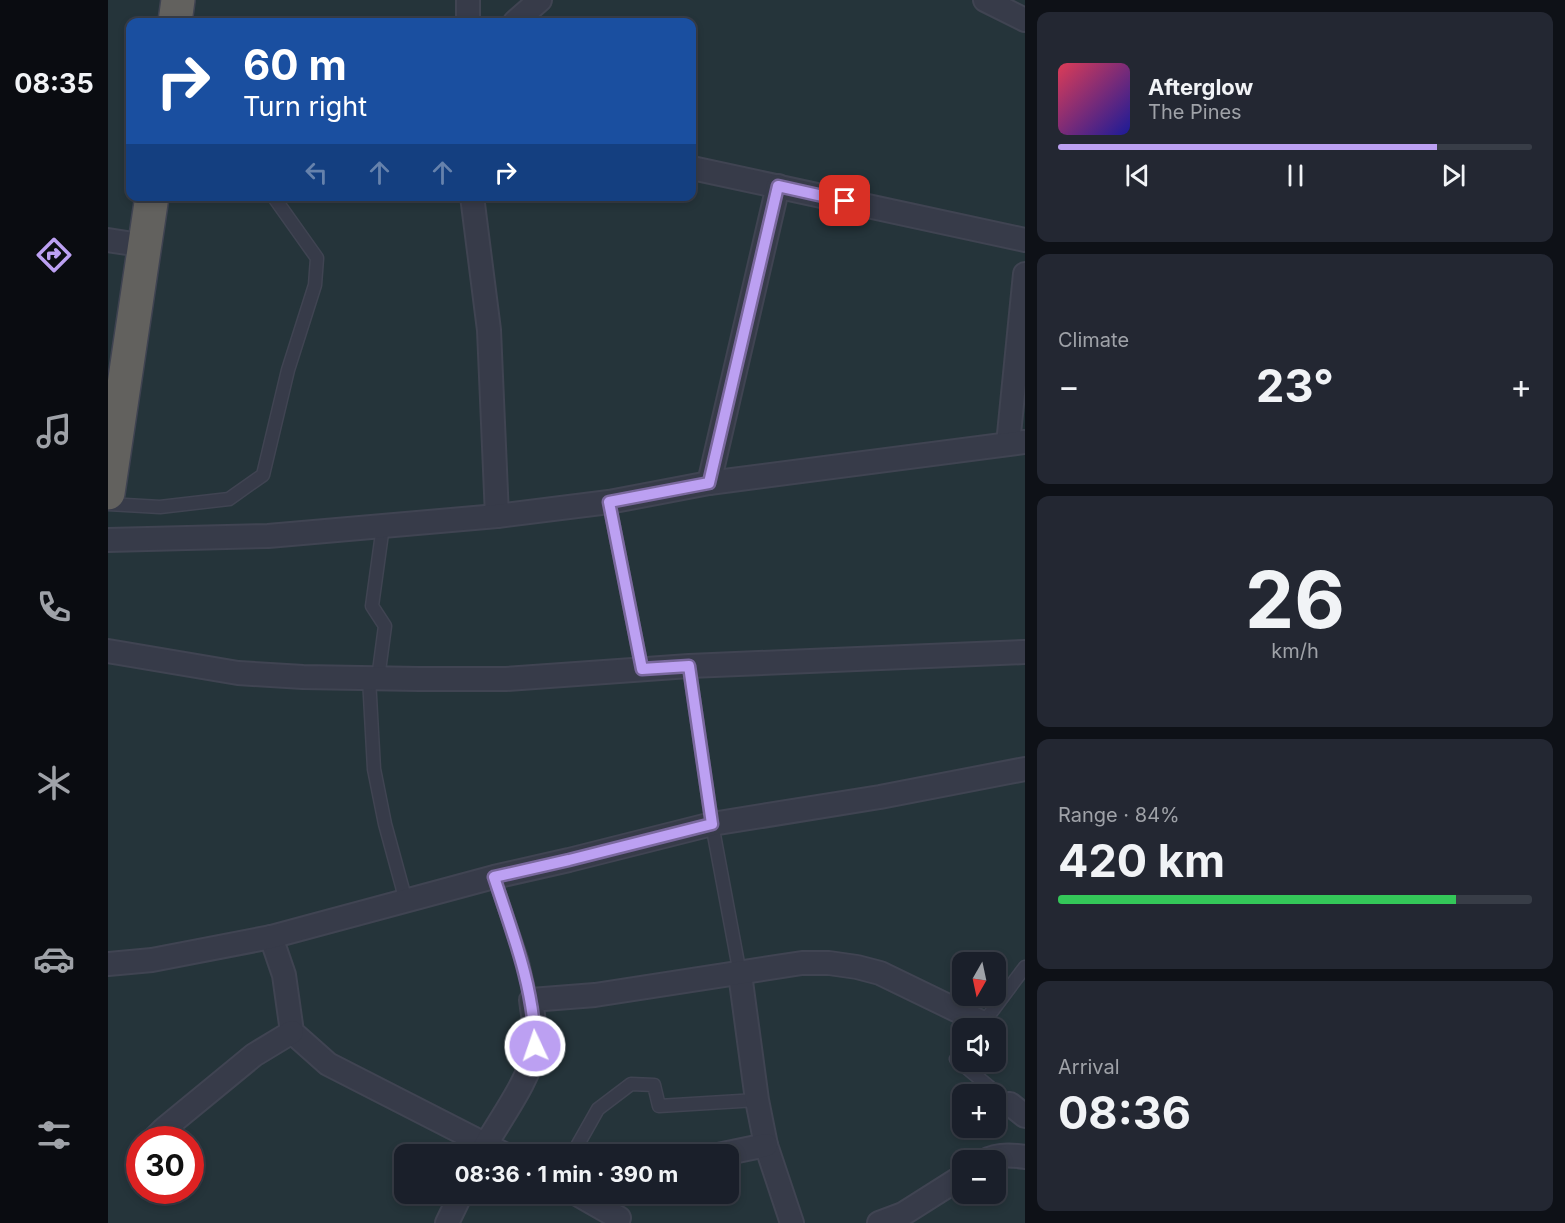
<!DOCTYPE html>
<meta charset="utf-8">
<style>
body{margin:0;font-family:Inter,sans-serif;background:#232732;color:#f1f3f6;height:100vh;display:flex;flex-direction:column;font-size:22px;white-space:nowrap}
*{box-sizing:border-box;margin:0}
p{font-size:20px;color:#9fa2a8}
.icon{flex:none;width:33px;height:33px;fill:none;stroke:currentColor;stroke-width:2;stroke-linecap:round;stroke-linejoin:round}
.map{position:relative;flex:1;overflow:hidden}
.panel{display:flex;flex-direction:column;gap:12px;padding:12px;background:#0e1117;width:540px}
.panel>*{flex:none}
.hud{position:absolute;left:18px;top:18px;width:570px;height:183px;border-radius:12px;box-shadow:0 3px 9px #0003,0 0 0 2px #383d47;background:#1a4fa0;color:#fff;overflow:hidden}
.needle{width:39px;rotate:189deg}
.controls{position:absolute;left:844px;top:952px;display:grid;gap:12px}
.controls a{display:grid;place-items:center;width:54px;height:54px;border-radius:12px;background:#1a1f2a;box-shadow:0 3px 9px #0003,0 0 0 2px #383d47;font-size:30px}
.speed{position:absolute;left:18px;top:1126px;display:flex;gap:12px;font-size:30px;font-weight:700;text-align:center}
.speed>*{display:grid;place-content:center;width:78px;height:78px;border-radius:50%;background:#1a1f2a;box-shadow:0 3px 9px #0003,0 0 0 2px #383d47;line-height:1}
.speed .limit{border:9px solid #d22;background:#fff;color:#111}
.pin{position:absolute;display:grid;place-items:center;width:51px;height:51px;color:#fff;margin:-26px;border-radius:12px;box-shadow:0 3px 9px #0006}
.me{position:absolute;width:66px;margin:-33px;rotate:357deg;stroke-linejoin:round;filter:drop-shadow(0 0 4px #0008)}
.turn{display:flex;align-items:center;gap:21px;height:126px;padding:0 18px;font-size:27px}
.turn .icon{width:78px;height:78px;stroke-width:2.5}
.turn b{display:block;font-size:42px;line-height:51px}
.lanes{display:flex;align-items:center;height:57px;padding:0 18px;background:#0003;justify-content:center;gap:30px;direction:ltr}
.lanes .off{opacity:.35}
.big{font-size:45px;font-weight:700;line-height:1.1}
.panel .card{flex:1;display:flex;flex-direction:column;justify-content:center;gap:9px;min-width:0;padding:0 21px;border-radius:12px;background:#232732}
.panel .dial{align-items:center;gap:0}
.dial b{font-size:78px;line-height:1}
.song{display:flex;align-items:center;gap:18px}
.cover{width:72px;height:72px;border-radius:9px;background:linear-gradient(135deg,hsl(350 70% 55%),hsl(240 70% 35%))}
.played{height:6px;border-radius:3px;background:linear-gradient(90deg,#bca0f2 80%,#383d47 80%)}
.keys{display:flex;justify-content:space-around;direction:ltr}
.heat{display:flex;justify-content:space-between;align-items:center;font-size:33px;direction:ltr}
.charge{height:9px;border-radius:4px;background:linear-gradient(90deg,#34c759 84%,#383d47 0)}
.trip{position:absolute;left:286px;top:1144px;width:345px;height:60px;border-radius:12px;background:#1a1f2a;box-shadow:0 3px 9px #0003,0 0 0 2px #383d47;font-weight:700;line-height:60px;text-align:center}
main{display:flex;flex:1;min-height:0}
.tab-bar{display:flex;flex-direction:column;width:108px;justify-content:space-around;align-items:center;background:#0a0c11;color:#9fa2a8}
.tab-bar .icon{width:42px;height:42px}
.tab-bar .active{color:#bca0f2}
.tab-bar b{font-size:27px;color:#f1f3f6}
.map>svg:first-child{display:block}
</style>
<main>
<nav class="tab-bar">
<b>08:35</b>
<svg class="icon active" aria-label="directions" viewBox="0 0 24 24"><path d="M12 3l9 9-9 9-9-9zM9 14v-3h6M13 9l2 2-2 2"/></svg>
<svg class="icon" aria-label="music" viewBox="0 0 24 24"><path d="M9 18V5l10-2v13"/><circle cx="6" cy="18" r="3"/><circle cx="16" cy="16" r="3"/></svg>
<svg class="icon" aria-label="phone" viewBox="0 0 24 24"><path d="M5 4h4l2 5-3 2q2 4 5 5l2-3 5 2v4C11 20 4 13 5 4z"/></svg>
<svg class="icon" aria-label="climate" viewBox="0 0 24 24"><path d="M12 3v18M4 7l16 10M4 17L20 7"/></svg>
<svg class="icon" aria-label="car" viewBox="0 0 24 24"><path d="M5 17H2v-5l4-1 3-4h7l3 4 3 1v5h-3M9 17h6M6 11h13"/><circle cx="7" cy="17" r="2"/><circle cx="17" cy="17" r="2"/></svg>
<svg class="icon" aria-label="filters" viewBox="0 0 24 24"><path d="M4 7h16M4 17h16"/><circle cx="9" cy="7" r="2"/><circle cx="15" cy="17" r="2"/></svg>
</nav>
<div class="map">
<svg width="917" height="1223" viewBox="0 0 917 1223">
<rect width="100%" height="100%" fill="#232938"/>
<path fill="#25343a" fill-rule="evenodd" d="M 0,0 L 917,0 L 917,1223 L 0,1223 ZM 22,22 L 584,22 L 584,196 L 22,196 ZM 855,963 L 888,963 L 888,996 L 855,996 ZM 855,1029 L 888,1029 L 888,1062 L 855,1062 ZM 855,1095 L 888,1095 L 888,1128 L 855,1128 ZM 32,1140 L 82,1140 L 82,1191 L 32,1191 ZM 297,1155 L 621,1155 L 621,1194 L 297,1194 ZM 855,1161 L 888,1161 L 888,1194 L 855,1194 Z"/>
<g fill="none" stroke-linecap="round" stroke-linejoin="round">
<defs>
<g id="service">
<path d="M 501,502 L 534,669"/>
<path d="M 0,504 L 52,507 L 121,499 L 155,475 L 180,370 L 207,285 L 209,258 L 165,196"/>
<path d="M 275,526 L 264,606 L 277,626 L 271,671 L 261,678 L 266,769 L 277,824 L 298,901"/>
<path d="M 581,666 L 604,824 L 632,974"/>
<path d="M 386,877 L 414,960 L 423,1000"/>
<path d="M 873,1026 L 917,967"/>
<path d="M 855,1050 L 848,1059 L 902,1104"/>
<path d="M 464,1155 L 490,1109 L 523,1084 L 546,1085 L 551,1106 L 649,1100"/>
</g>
<g id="minor">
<path d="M 360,0 L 360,22"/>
<path d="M 877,0 L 917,20"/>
<path d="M 407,22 L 432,0"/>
<path d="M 584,168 L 917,240"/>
<path d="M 364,196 L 381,330 L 389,516"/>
<path d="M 0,240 L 38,246"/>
<path d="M 900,444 L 917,274"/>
<path d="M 601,483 L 670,186"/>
<path d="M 0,540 L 160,536 L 389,516 L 501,502 L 601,483 L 917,442"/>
<path d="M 0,651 L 130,673 L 195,677 L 311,679 L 398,679 L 581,666 L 917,652"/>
<path d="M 163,937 L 176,975 L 184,1032 L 220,1064 L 398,1155"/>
<path d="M 0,964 L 44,960 L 163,937 L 386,877 L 461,860 L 604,824 L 772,797 L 917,769"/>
<path d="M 632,974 L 649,1100 L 658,1145 L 684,1223"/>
<path d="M 902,1104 L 917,1116"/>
<path d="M 45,1140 L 56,1129 L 146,1055 L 184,1032"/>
<path d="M 372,1155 C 388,1124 423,1080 427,1047 C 428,1031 425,1016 423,1000 L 487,995 L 694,963 L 721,963 L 749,967 L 772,973 L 875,1023"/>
<path d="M 610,1155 L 658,1145"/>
<path d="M 877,1161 C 888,1154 905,1155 917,1157"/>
<path d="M 469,1194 L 511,1218"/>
<path d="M 339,1223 L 353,1194"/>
<path d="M 771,1223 L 795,1214 L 855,1176"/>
</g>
<g id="trunk">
<path d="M 67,22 L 70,0"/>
<path d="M 0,493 L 44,196"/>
</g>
</defs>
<use href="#service" stroke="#404452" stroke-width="15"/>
<use href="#minor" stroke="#404452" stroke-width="26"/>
<use href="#trunk" stroke="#3f4351" stroke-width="36"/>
<use href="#service" stroke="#373b49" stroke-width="12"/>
<use href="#minor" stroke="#373b49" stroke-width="22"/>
<use href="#trunk" stroke="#62615e" stroke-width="33"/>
</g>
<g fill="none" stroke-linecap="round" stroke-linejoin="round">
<defs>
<path id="route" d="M 427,1046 C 426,987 404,932 386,877 L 461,860 L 604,824 L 581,666 L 534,669 L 501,502 L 601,483 L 670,186 L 737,201"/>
</defs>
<use href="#route" stroke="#7a689d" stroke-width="15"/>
<use href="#route" stroke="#bca0f2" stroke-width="10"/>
</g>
</svg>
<div class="controls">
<a><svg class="needle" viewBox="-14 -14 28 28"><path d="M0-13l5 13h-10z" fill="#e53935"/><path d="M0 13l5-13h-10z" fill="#9fa2a8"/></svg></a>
<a><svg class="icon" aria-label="sound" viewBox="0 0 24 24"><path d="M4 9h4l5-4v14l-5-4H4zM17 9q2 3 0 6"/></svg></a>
<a>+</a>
<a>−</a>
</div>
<div class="speed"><div class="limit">30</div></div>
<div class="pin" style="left:737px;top:201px;background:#d93025"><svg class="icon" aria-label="arrive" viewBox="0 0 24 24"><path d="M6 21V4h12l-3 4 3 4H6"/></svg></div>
<svg class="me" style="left:427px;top:1046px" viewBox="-20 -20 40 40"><circle r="17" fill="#bca0f2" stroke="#fff" stroke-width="3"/><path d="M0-11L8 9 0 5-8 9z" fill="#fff"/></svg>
<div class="trip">08:36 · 1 min · 390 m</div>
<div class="hud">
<div class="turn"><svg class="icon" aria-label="right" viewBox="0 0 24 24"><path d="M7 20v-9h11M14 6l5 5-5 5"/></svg><div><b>60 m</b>Turn right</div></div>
<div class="lanes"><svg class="icon off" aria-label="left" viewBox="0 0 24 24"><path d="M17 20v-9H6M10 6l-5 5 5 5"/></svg><svg class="icon off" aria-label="ahead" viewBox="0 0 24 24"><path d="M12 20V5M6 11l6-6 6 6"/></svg><svg class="icon off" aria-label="ahead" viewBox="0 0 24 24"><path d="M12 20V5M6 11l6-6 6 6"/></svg><svg class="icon" aria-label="right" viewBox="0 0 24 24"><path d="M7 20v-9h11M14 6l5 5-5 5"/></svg></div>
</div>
</div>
<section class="panel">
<div class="card">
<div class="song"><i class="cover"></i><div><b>Afterglow</b><p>The Pines</p></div></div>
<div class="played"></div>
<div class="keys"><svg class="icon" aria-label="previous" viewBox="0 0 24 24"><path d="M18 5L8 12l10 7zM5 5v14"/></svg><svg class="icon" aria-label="pause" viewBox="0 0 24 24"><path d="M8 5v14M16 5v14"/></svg><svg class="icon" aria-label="next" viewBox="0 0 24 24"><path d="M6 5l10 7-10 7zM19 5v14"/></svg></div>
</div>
<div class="card"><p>Climate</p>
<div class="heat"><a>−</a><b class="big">23°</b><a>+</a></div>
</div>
<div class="card dial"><b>26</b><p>km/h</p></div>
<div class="card"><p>Range · 84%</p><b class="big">420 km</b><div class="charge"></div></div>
<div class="card"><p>Arrival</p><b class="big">08:36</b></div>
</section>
</main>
